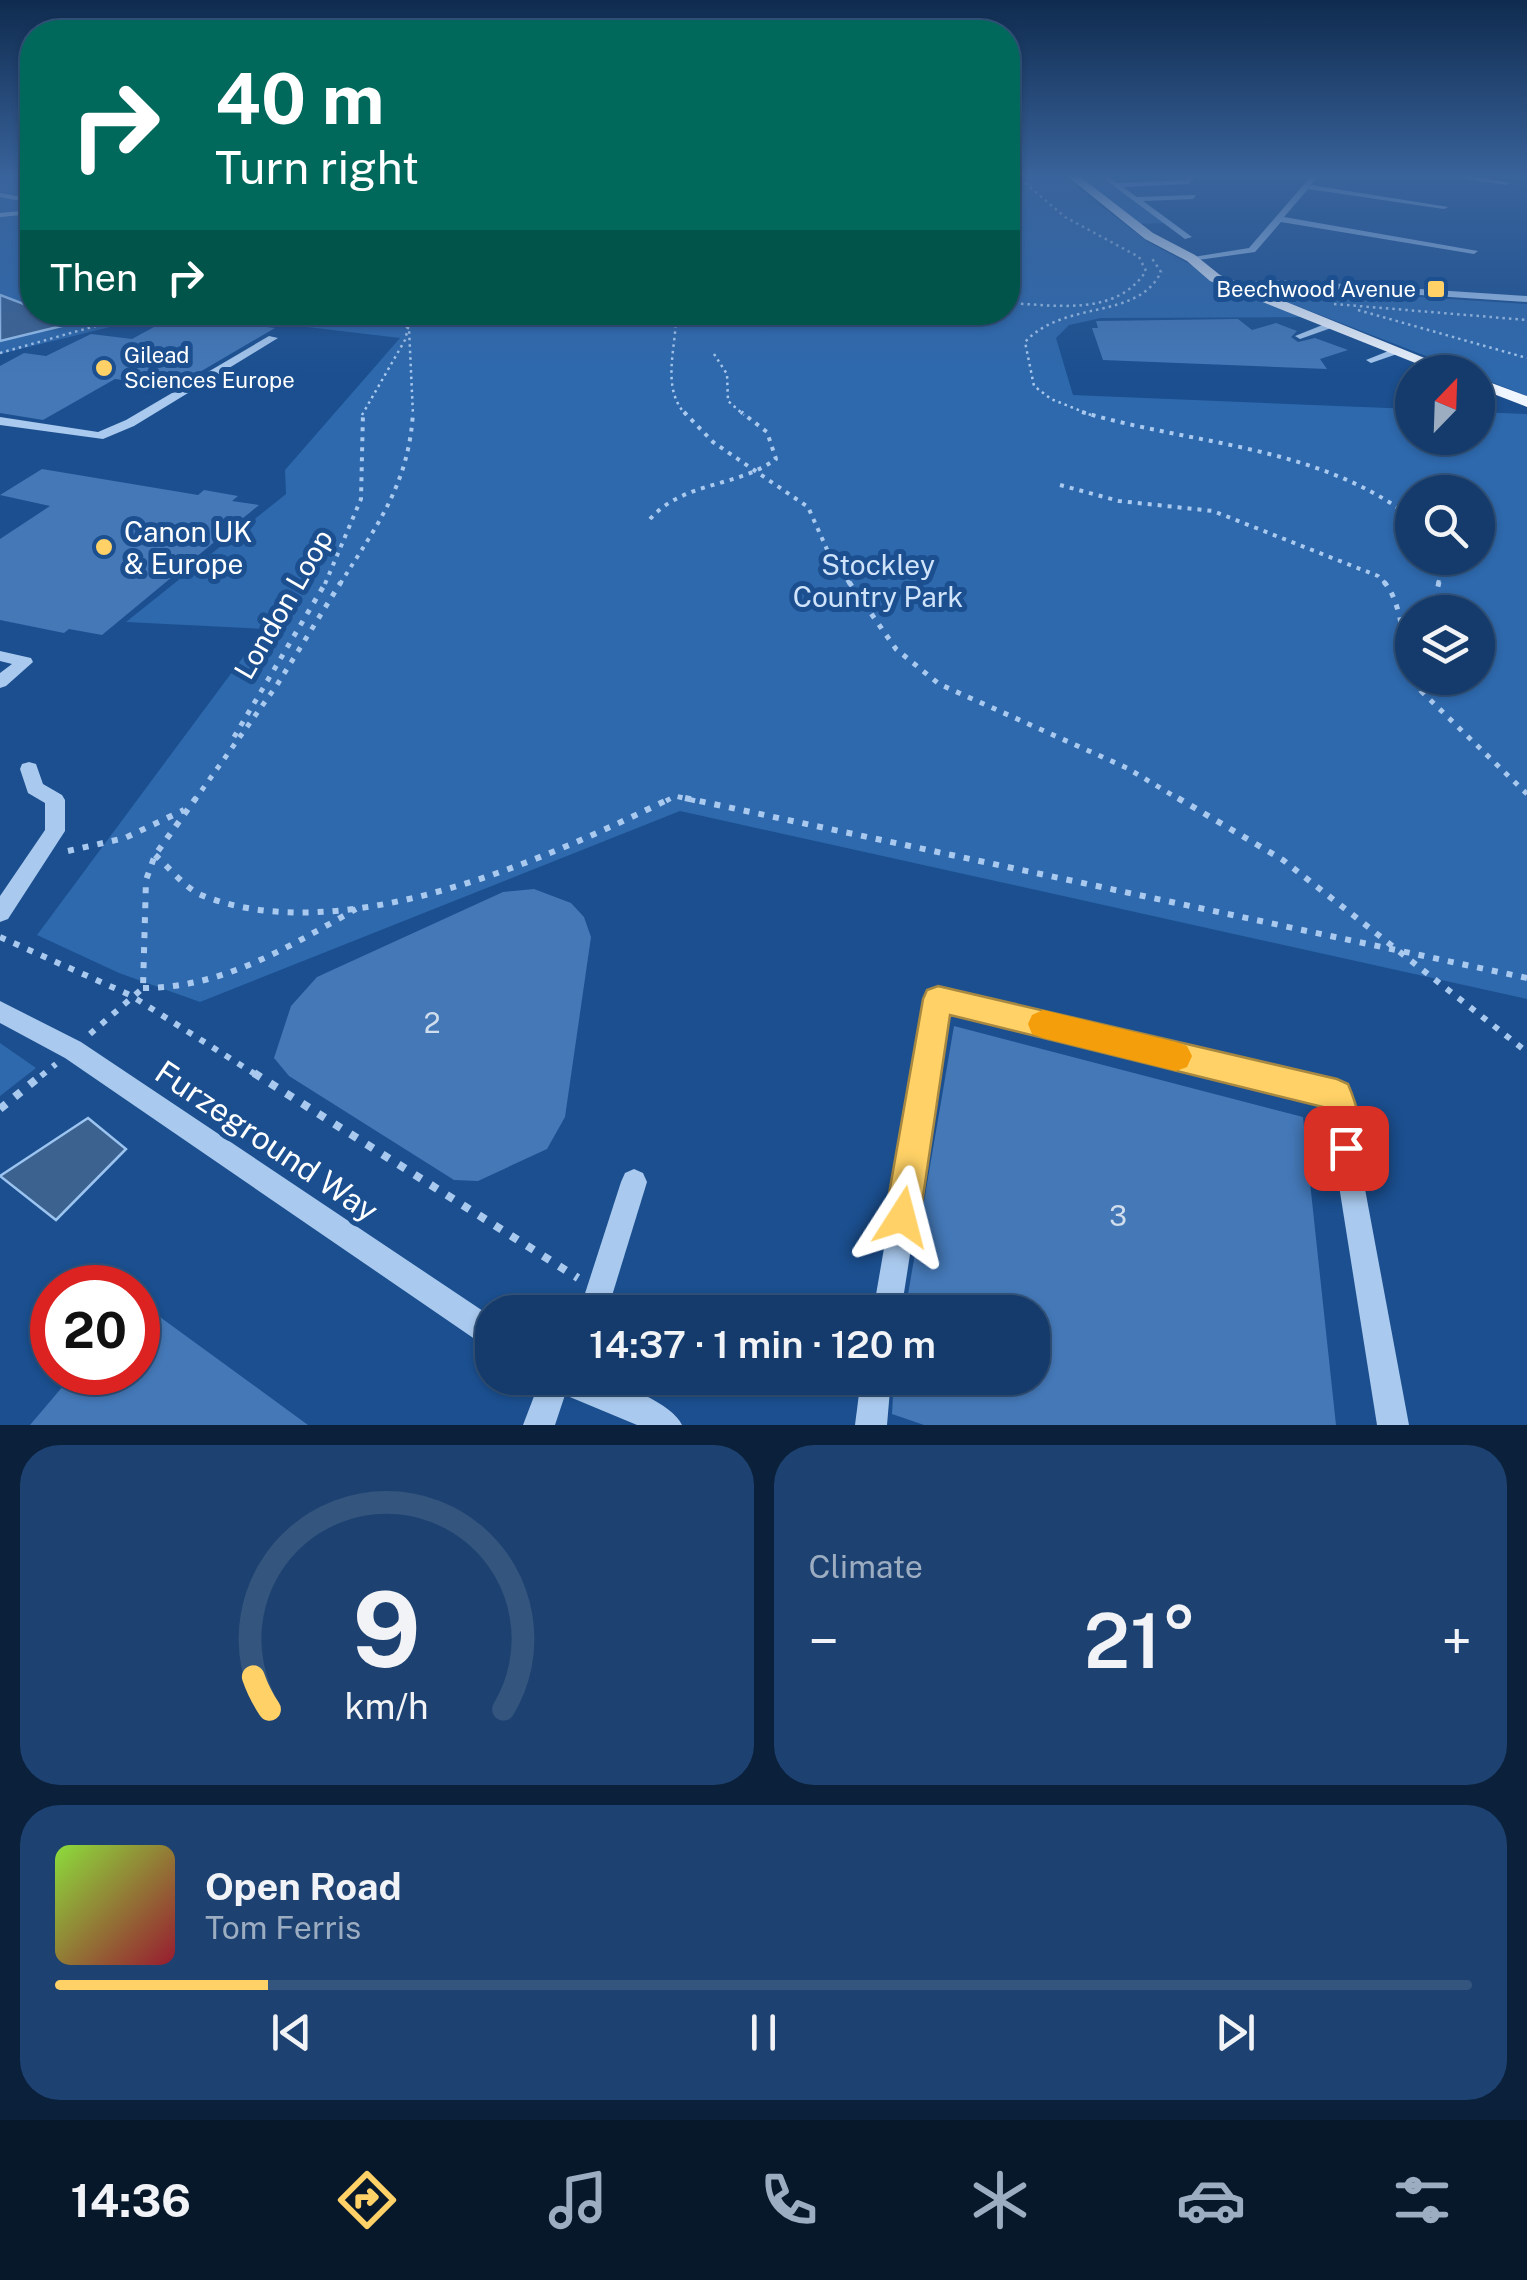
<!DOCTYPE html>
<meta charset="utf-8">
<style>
body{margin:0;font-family:"Public Sans",sans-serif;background:#1d4271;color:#f1f3f6;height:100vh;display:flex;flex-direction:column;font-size:38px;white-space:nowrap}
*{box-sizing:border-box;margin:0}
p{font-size:32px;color:#9dadc1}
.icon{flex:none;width:55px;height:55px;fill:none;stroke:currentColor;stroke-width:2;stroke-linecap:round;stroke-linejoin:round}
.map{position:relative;height:1425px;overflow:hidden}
.details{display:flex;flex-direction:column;gap:20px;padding:20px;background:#0b203b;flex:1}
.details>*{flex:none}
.hud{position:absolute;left:20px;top:20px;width:1000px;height:305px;border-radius:40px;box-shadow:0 2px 8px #0004,0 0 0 2px #33557e;background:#00695c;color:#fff;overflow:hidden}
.needle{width:65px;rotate:23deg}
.tools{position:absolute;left:1395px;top:355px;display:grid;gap:20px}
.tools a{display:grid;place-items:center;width:100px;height:100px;border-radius:50%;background:#143b6b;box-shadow:0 2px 8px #0004,0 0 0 2px #33557e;font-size:50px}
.speed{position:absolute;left:30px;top:1265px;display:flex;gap:20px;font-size:50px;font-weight:700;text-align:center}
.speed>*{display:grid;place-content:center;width:130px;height:130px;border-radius:50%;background:#143b6b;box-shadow:0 2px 8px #0004,0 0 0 2px #33557e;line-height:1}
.speed .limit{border:15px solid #d22;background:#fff;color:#111}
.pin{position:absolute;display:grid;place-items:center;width:85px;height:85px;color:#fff;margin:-42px;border-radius:20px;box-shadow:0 5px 15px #0006}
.me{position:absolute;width:110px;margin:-55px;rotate:9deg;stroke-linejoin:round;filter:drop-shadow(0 0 8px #0008)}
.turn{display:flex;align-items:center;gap:35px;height:210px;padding:0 30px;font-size:45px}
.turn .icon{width:130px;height:130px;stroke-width:2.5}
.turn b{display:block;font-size:70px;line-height:85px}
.then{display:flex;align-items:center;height:95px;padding:0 30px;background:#0003;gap:20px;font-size:38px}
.big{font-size:75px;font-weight:600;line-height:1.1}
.details .card{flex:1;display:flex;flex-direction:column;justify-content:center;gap:15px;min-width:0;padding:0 35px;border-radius:40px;background:#1d4271}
.details .dial{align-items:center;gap:0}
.dial svg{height:260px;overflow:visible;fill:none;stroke:#33557e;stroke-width:7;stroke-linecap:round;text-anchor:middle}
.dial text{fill:#f1f3f6;stroke:none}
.song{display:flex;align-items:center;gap:30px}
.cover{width:120px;height:120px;border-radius:15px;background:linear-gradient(135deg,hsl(90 70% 55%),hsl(350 70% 35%))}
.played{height:10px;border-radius:5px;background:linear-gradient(90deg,#ffd166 15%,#33557e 15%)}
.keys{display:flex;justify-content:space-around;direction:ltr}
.heat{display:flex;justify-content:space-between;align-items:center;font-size:55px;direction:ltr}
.details .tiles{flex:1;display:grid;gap:20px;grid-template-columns:1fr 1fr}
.card:last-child{grid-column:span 2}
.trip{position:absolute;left:475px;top:1295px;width:575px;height:100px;border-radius:40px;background:#143b6b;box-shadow:0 2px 8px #0004,0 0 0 2px #33557e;font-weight:600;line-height:100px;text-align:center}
.tab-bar{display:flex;height:160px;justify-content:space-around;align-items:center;background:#08182b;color:#9dadc1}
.tab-bar .icon{width:70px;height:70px}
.tab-bar .selected{color:#ffd166}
.tab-bar b{font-size:45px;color:#f1f3f6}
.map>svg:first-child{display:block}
</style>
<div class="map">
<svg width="1527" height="1425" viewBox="0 0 1527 1425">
<rect width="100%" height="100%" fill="#1b4f8f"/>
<g fill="#2e69ad" fill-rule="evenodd">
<path d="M 0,175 L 32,175 L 32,312 L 167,313 L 0,354 Z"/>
<path d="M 1008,175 L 1061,175 L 1148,242 L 1231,286 L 1310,317 L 1101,318 L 1069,325 L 1056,338 L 1073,395 L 1412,409 L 1412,438 L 1478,438 L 1478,412 L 1527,414 L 1527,999 L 680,811 L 200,1002 L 119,973 L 37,935 L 264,629 L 126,622 L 286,494 L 285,470 L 400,338 L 188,313 L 1008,312 ZM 1412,492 L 1478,492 L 1478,558 L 1412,558 ZM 1412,612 L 1478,612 L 1478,678 L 1412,678 Z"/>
<path d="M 1070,175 L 1098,175 L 1165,223 L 1134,224 Z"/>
<path d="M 1294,289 L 1527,304 L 1527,396 L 1478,377 L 1478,372 L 1467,372 L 1274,297 Z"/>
<path d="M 0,1043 L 36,1068 L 0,1096 Z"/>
</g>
<g fill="#3c6290" stroke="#9cc4f0" stroke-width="2.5">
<path d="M 0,295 L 32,307 L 32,312 L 89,314 L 78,322 L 0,341 Z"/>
<path d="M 88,1118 L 126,1149 L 56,1220 L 0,1176 Z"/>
</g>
<g fill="#4478b7">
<path d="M 174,316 L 275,328 L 193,376 L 154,371 L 136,382 L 115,379 L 43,420 L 0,413 L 0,366 L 24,353 L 46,356 L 91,334 L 132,339 Z"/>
<path d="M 1238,319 L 1252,330 L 1276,323 L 1297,331 L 1291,337 L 1298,342 L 1315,338 L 1348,350 L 1320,359 L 1327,369 L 1103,360 L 1092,328 L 1098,328 L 1096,321 Z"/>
<path d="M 42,469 L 198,495 L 204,490 L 238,496 L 232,501 L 259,505 L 102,635 L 69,629 L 64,633 L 0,620 L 0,539 L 50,506 L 0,495 Z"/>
<path d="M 534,889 L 571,903 L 584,917 L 591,937 L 565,1117 L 547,1149 L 478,1181 L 454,1180 L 289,1076 L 274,1058 L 291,1006 L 317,977 L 503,892 Z"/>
<path d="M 954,1026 L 1303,1117 L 1336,1425 L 924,1425 L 892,1414 L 894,1378 L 1032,1378 L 1032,1312 L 905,1312 Z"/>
<path d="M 138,1301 L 308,1425 L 30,1425 L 75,1372 L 138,1372 Z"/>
</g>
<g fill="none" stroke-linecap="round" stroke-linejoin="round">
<g stroke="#a9c9ee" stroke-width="2.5" stroke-dasharray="2.5 4" stroke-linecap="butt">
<path d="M 25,282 L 32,281"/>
<path d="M 1008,303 C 1056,305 1116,317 1146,271 L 1139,257 L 1065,217 L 1016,175"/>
<path d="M 1334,304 L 1527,320"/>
<path d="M 1358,310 L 1527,358"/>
<path d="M 377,312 L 409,328 L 413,415"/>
<path d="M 676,312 C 677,347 660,387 686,415"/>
<path d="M 0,353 L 145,312"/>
<path d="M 714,354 L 727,374 L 728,401 L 744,415"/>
<path d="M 362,415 L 405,340 L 412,312"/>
<path d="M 1091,415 L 1051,399 L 1034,386 L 1025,342 C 1065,299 1137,321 1161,272 L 1151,257"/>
</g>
<g stroke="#a9c9ee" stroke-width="4" stroke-dasharray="4 6" stroke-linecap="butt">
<path d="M 684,412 L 713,442 L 808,507 L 829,554 L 850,584"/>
<path d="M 1082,412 C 1193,445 1317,445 1412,518"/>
<path d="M 1060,485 L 1119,501 L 1213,511 L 1378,576 L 1386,584"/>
<path d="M 650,519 C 684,481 736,488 776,459 L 767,432 L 741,412"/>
<path d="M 325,584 L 361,499 L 363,412"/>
<path d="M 340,584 C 377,525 409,484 413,412"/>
<path d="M 1438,584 L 1444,558"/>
</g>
<g stroke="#a9c9ee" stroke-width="5" stroke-dasharray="5 8" stroke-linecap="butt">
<path d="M 849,582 L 896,649 L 939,684 L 1127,768 L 1182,801"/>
<path d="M 1384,582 C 1401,601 1400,633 1412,660"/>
<path d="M 1432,612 L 1439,582"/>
<path d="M 1420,678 L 1421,691 L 1527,794"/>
<path d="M 234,737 L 326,582"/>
<path d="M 194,801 L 277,685 L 341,582"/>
<path d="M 666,801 L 675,796 L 696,801"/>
</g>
<g stroke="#a9c9ee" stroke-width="6" stroke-dasharray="6 9" stroke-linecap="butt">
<path d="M 685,798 L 1527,978"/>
<path d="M 1178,798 L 1283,860 L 1527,1052"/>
<path d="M 68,851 L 125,838 L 184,810"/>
<path d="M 155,855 C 169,867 185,888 201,895 C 341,951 545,860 671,798"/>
<path d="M 0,937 L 130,995 L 258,1076"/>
<path d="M 143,988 C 223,988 288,947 356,909"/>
<path d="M 90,1034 L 143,988 L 146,880 L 155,855 L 196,798"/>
<path d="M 41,1076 L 56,1064"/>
</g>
<g stroke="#a9c9ee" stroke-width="8" stroke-dasharray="8 11" stroke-linecap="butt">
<path d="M 254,1073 L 578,1278"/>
<path d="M 0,1109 L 44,1073"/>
</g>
<g fill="#a9c9ee" fill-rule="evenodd">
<path d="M 1099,175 L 1107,175 L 1117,183 L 1186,180 L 1188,175 L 1196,175 L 1189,184 L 1123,187 L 1137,197 L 1196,195 L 1193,199 L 1143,201 L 1192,237 L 1185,239 Z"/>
<path d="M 1312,175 L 1319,175 L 1311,185 L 1448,207 L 1444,209 L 1308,189 L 1284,217 L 1478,251 L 1474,254 L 1281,222 L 1255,252 L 1191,261 L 1187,258 L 1249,248 Z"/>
<path d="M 1443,175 L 1465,175 L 1510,183 L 1506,185 Z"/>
<path d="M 0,193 L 32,199 L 32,203 L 0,197 Z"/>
<path d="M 32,210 L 32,214 L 0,217 L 0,213 Z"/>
<path d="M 1283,280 L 1527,296 L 1527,302 L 1283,286 L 1231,289 L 1226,286 L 1231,283 Z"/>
<path d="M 1330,322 L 1334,323 L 1334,327 L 1300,339 L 1295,336 Z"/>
<path d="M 269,336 L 278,338 L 134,426 L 103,439 L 0,425 L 0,417 L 98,432 L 126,420 Z"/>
<path d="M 1396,348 L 1401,351 L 1400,353 L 1371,363 L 1366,360 Z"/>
<path d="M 0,651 L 31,658 L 33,662 L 6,686 L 0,688 L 0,673 L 12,664 L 0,661 Z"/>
<path d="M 29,762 L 36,764 L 43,784 L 62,795 L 65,800 L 65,831 L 8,919 L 0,922 L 0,896 L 45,830 L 45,803 L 28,793 L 20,769 L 22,764 Z"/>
<path d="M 938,989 L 1346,1087 L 1409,1425 L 1377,1425 L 1326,1104 L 948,1012 L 901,1312 L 873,1312 L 927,999 L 930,992 Z"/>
<path d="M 0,1001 L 81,1042 L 492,1317 L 492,1348 L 482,1344 L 65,1058 L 0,1023 Z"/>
<path d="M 634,1169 L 643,1173 L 647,1182 L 607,1312 L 579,1312 L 621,1182 L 625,1173 Z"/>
<path d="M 541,1378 C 558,1377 581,1374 598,1378 C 621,1383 673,1404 682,1425 L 637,1425 L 565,1395 L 555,1425 L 523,1425 Z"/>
<path d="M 861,1378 L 891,1378 L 887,1425 L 855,1425 Z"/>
</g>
<g fill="#f0f6ff" fill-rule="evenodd">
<path d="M 1066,175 L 1078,175 L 1153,233 L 1195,255 L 1220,275 L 1459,372 L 1438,372 L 1210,281 L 1187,261 L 1145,239 Z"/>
<path d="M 1478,378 L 1527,396 L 1527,407 L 1478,388 Z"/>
</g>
</g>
<linearGradient id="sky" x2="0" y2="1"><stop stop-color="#0f2b4f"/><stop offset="0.47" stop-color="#39639b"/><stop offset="1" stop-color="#39639b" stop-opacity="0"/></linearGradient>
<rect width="1527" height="375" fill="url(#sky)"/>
<path fill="#ffd166" stroke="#a68842" stroke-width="2.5" d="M 938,986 L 1337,1079 L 1348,1084 C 1357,1105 1367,1139 1358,1160 L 1346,1165 L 1334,1160 L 1323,1107 L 950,1015 L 920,1217 L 915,1230 L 902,1235 L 890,1230 L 885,1217 L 923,999 L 927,990 Z"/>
<path fill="#f59e0b" d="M 1043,1010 L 1176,1042 L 1187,1046 L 1192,1056 L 1187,1067 L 1176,1071 L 1043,1038 L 1032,1034 L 1028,1024 L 1032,1015 Z"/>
<g fill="#ffd166" stroke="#1b4f8f" stroke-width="4">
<rect x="1426" y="279" width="20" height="20" rx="5"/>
<circle cx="104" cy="368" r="10"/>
<circle cx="104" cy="547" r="10"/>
</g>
<g text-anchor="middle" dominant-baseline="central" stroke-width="10" stroke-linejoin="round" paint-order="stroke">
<g font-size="22" fill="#fff" stroke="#1b4f8f" text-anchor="end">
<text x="1416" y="289">Beechwood Avenue</text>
<text x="124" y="355" text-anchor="start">Gilead<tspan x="124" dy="25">Sciences Europe</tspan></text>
</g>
<g font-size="28" fill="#fff" stroke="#1b4f8f" text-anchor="start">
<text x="124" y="531">Canon UK<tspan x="124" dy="32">&amp; Europe</tspan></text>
</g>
<g font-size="28" fill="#cfe3fa" stroke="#1b4f8f">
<text x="878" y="564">Stockley<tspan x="878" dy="32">Country Park</tspan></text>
</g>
<g font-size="28" fill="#fff" stroke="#1b4f8f">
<text transform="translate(283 604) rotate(-60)">London Loop</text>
</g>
<g font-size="28" fill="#d0dded">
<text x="432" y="1022">2</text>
<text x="1118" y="1215">3</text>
</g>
<g font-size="32" fill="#fff" stroke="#1b4f8f">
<text transform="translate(267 1141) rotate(34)">Furzeground Way</text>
</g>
</g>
</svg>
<div class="tools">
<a><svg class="needle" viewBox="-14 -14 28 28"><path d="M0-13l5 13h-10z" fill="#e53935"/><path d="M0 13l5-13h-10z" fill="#9dadc1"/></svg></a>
<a><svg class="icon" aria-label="search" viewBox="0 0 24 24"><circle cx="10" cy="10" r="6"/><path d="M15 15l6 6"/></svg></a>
<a><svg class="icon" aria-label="layers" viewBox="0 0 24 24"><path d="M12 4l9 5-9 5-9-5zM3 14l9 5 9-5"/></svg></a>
</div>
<div class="speed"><div class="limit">20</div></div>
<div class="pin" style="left:1346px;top:1148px;background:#d93025"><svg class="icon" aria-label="arrive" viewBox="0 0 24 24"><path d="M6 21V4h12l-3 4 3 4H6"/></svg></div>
<svg class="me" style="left:902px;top:1217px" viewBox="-20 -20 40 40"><path d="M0-17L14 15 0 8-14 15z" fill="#ffd166" stroke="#fff" stroke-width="4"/></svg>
<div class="trip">14:37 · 1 min · 120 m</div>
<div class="hud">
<div class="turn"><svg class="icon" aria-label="right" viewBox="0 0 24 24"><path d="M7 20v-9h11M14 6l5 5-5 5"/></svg><div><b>40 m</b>Turn right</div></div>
<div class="then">Then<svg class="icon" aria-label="right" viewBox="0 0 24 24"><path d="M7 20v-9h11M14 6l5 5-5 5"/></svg></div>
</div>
</div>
<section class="details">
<div class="tiles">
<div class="card dial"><svg viewBox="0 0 100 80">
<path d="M14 69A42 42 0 1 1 86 69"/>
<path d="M14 69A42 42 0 0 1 9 59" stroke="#ffd166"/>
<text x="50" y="56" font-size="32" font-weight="700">9</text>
<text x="50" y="72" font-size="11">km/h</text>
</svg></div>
<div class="card"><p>Climate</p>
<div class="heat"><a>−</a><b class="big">21°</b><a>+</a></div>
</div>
<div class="card">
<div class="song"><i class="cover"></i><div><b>Open Road</b><p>Tom Ferris</p></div></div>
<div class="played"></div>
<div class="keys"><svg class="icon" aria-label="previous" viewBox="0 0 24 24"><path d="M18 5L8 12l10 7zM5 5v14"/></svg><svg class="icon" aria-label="pause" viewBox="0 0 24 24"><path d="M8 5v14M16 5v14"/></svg><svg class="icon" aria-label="next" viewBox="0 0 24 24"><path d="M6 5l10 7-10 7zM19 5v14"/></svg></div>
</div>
</div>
</section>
<nav class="tab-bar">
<b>14:36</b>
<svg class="icon selected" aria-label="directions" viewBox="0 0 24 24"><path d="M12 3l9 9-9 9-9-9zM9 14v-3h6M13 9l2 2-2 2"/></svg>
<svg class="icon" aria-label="music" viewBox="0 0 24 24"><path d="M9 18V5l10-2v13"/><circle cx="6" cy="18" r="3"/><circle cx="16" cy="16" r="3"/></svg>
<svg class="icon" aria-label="phone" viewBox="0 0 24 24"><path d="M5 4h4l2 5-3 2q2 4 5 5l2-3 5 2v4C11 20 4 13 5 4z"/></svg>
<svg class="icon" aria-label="climate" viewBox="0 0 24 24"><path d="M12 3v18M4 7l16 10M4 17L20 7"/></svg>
<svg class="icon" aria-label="car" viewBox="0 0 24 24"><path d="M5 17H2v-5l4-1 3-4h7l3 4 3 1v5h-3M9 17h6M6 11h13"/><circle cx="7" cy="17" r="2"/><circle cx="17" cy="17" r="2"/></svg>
<svg class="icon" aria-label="filters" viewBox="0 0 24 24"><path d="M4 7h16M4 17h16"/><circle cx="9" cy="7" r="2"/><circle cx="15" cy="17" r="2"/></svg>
</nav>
